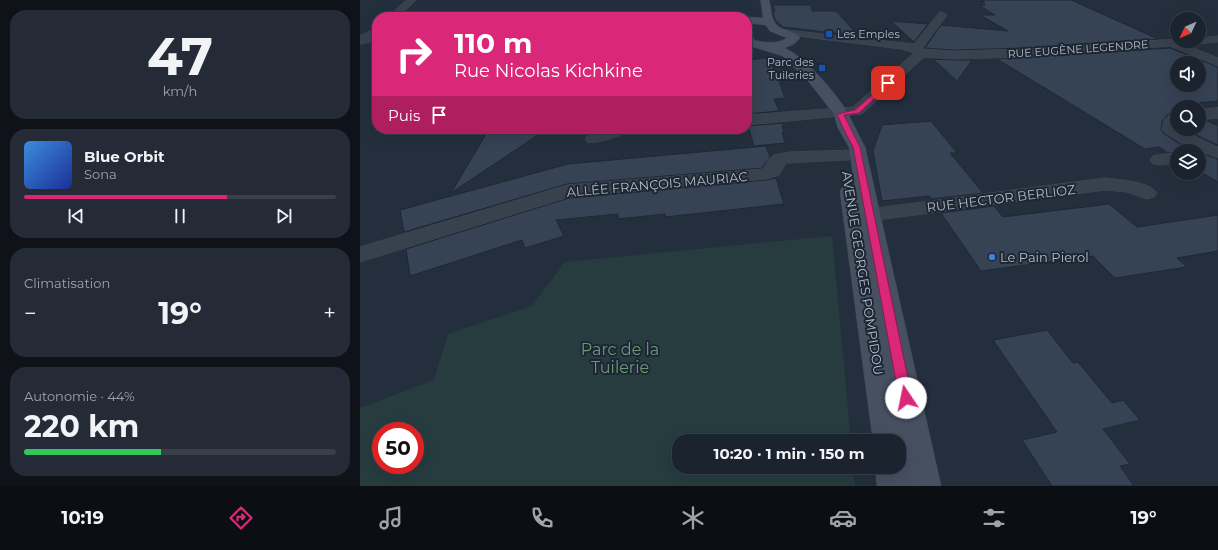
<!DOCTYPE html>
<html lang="fr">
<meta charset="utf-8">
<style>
body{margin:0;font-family:Montserrat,sans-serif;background:#242b36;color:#f1f3f6;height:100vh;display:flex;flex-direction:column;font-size:15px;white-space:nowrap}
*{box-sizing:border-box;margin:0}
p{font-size:13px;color:#a0a4aa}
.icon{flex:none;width:22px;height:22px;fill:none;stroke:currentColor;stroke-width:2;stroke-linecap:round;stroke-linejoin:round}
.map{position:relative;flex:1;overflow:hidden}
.panel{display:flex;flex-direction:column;gap:10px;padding:10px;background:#0f1319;width:360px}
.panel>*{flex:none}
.guide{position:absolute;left:12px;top:12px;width:380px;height:122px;border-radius:16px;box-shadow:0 4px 16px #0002,0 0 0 1px #39404a;background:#db2777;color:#fff;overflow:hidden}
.needle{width:26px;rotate:226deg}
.fabs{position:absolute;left:810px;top:12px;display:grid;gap:8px}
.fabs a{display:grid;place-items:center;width:36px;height:36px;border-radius:50%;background:#1b232e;box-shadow:0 4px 16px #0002,0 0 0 1px #39404a;font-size:20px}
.speed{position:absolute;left:12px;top:422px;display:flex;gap:8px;font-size:20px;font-weight:700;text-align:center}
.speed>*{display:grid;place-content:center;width:52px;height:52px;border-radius:50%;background:#1b232e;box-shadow:0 4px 16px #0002,0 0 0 1px #39404a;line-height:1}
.speed .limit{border:6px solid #d22;background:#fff;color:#111}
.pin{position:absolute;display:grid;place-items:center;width:34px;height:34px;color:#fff;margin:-17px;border-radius:8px;box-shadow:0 2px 6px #0006}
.me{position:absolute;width:44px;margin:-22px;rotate:349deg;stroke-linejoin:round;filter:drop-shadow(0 0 3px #0008)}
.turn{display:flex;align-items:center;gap:14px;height:84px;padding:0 16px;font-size:18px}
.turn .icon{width:52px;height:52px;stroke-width:2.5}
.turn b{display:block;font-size:28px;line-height:34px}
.then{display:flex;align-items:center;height:38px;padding:0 16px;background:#0003;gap:8px;font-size:15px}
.big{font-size:30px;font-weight:700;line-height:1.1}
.panel .tile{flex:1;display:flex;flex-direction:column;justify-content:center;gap:6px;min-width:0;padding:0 14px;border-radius:16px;background:#242b36}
.panel .dial{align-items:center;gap:0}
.dial b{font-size:52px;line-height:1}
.song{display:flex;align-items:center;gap:12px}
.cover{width:48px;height:48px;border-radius:6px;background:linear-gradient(135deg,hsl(210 70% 55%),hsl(230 70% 35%))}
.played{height:4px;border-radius:2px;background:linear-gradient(90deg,#db2777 65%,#39404a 65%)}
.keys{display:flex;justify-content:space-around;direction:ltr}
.heat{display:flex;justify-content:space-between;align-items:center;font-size:22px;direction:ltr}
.charge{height:6px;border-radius:3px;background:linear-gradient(90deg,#34c759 44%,#39404a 0)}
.trip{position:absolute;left:312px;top:434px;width:234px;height:40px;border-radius:16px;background:#1b232e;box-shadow:0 4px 16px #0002,0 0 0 1px #39404a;font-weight:700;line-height:40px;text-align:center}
.dock{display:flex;height:64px;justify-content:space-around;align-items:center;background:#0b0e12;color:#a0a4aa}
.dock .icon{width:28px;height:28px}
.dock .selected{color:#db2777}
.dock b{font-size:18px;color:#f1f3f6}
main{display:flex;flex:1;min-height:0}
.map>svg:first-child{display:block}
</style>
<main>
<section class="panel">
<div class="tile dial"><b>47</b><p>km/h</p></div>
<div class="tile">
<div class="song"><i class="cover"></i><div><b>Blue Orbit</b><p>Sona</p></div></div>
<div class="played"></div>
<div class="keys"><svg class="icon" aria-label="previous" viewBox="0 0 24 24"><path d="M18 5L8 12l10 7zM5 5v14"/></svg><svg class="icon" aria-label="pause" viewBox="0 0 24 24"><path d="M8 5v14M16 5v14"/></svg><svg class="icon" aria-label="next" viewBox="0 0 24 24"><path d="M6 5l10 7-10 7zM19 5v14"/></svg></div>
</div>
<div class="tile"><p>Climatisation</p>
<div class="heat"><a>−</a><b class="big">19°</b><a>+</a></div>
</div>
<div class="tile"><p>Autonomie · 44%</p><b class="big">220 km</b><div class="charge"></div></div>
</section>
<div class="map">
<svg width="858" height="486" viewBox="0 0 858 486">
<rect width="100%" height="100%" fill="#242f3e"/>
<path fill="#263c3f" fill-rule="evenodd" d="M 472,236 L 491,441 L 319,441 L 319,467 L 493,467 L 495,486 L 0,486 L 0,408 L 74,380 L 88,334 L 172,306 L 205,262 ZM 21,431 L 55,431 L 55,465 L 21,465 Z"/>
<g fill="#364354" stroke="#1f2835" fill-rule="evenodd">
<path d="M 621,0 L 711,0 L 798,39 L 666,48 L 592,50 L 565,48 L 581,25 L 648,31 L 620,15 L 635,15 L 620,6 L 625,5 L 620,2 L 625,2 Z"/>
<path d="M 413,5 L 451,5 L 452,11 L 476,11 L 499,36 L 423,27 L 415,20 L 413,11 L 415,11 Z"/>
<path d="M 531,21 L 568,24 L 554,42 Z"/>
<path d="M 810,48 L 858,67 L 858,101 L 817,105 L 822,107 L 817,107 L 817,111 L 807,115 L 802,122 L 801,129 L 803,133 L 826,148 L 834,151 L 808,153 L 799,147 L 785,149 L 637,59 ZM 817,63 L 839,63 L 839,85 L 817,85 Z"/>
<path d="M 406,58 L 416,72 L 425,98 L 414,99 L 419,111 L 387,114 L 387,60 Z"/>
<path d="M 573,59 L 592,60 L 612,60 L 597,81 Z"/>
<path d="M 571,121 L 597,153 L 590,153 L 623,193 L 571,199 L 569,196 L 522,201 L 513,151 L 522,125 Z"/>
<path d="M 839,121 L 848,121 L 858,126 L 858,145 L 823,129 L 839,129 Z"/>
<path d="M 423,123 L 424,126 L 422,126 L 424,133 L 422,133 L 425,143 L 394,146 L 388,126 Z"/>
<path d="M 129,129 L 187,129 L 91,193 Z"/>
<path d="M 406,146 L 410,157 L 402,168 L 207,184 L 44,232 L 40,210 L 208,164 Z"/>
<path d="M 839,153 L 858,159 L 858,182 L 839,171 Z"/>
<path d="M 416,178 L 424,204 L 305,217 L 305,214 L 258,219 L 258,214 L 196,220 L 204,236 L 165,248 L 162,240 L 50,276 L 46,249 L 209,198 L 407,180 Z"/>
<path d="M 749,204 L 777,227 L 858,215 L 858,251 L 817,258 L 827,267 L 755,278 L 733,256 L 621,271 L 581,213 L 634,206 L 643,217 Z"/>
<path d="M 687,330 L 713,363 L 718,362 L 752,403 L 763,400 L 780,420 L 743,429 L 770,464 L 760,466 L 774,486 L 692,486 L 662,440 L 697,432 L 633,340 Z"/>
</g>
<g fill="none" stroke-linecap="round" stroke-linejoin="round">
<defs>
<g id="minor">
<path d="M 47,0 L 56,0 L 39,17 L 28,17 Z"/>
<path d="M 582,12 L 587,15 L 562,49 L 592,51 L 666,49 L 817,39 L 817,41 L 839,41 L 839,38 L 858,36 L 858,42 L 827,45 L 858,58 L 858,66 L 810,46 L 666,57 L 592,59 L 564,57 L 502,114 L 387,125 L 387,115 L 493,107 L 554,53 L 541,49 L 421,34 L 417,33 L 416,31 L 417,29 L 554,44 L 579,13 Z"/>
<path d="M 17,28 L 17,36 L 0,44 L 0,36 Z"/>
<path d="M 858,108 L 858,118 L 839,120 L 839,110 Z"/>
<path d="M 817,112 L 817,129 C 823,129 850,144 858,147 L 858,158 L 827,147 L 804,132 L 802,129 C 804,118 806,115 817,112 Z"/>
<path d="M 244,129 L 273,129 L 271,132 C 259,135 237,145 227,142 L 225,139 L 227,136 Z"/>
<path d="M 498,150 L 504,151 L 507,155 L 504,159 L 426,163 L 419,175 L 407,179 L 209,197 L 0,262 L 0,247 L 207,185 L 403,169 L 409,159 L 414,155 L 430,152 Z"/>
<path d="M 817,153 L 817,163 L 799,165 L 793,164 L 790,160 L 793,156 Z"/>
<path d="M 746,178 C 759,180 789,181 797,193 L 794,197 L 787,199 L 767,192 L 746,190 L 494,223 L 487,221 L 484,217 L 487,213 L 494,211 Z"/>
</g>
<path id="tertiary" d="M 17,35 L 17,41 L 0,44 L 0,38 Z"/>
<path id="secondary" d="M 401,0 L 409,0 C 411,7 411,17 415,23 C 419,31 433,29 440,38 L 434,44 L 424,48 C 442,54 479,96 488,114 C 494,125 499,136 505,147 L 581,486 L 517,486 L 515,467 L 539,467 L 539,441 L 513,441 L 480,191 L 483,187 L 490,185 L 495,187 L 489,147 L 478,128 L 474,114 L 449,82 L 423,56 L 387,45 L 387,33 L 391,34 L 394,40 C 405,43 418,44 427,38 L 410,31 L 406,25 L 387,23 L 387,17 L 403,18 Z"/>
</defs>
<use href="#minor" stroke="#414a57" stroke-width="1"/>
<use href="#tertiary" stroke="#414a57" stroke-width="1"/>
<use href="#secondary" stroke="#414a57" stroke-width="1"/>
<use href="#minor" fill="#38414e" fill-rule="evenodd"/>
<use href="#tertiary" fill="#38414e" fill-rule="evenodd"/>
<use href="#secondary" fill="#465061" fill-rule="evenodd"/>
</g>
<path fill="#db2777" stroke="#8e194d" d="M 527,82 L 531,83 L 499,113 L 484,115 L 500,147 L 552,398 L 550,402 L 546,403 L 541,402 L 539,398 L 493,147 L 483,128 L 477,114 L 495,110 Z"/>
<g fill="#1a4fb4" stroke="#1d2633" stroke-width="1.5">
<rect x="465" y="30" width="8" height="8" rx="2"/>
<rect x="458" y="64" width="8" height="8" rx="2"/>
</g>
<circle fill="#3f7fe0" stroke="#1d2633" stroke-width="1.5" cx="632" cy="257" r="4"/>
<g text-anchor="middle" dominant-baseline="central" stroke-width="4" stroke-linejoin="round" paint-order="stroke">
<g font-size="11" fill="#b4bcc9" stroke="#1d2633" text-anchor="start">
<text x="477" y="34">Les Emples</text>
<text x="454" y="62" text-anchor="end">Parc des<tspan x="454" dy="13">Tuileries</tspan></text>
</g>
<g font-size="11" fill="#b4bcc9" stroke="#1d2633">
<text transform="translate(718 49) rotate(-4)">RUE EUGÈNE LEGENDRE</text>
</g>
<g font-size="13" fill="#b4bcc9" stroke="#1d2633">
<text transform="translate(297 184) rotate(-5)">ALLÉE FRANÇOIS MAURIAC</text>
<text transform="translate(641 198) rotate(-7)">RUE HECTOR BERLIOZ</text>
<text transform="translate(503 273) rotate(81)">AVENUE GEORGES POMPIDOU</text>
</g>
<g font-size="13" fill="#b4bcc9" stroke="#1d2633" text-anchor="start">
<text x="640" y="257">Le Pain Pierol</text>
</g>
<g font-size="16" fill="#6b9a76" stroke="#1d2633">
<text x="260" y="349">Parc de la<tspan x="260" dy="18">Tuilerie</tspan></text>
</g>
</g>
</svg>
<div class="fabs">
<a><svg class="needle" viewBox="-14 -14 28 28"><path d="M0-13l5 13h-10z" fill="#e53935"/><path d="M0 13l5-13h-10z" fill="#a0a4aa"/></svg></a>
<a><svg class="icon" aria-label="sound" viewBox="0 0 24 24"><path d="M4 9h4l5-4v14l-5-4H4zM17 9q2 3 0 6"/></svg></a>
<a><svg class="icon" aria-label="search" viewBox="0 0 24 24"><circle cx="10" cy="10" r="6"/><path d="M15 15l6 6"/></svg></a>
<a><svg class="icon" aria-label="layers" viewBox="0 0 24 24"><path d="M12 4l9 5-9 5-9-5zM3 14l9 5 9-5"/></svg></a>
</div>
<div class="speed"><div class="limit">50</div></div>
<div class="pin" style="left:528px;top:83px;background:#d93025"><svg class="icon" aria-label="arrive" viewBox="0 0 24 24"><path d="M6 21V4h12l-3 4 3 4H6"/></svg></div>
<svg class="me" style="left:546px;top:398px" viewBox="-20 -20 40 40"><circle r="19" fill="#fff"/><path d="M0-13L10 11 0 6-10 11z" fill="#db2777"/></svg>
<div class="trip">10:20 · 1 min · 150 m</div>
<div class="guide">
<div class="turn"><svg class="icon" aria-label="right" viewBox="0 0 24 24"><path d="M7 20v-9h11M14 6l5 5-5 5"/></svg><div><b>110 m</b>Rue Nicolas Kichkine</div></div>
<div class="then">Puis<svg class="icon" aria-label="arrive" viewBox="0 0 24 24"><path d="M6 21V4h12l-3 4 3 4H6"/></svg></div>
</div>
</div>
</main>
<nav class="dock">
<b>10:19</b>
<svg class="icon selected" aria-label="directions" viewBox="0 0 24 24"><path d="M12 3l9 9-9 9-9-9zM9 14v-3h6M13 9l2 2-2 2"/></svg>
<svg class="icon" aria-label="music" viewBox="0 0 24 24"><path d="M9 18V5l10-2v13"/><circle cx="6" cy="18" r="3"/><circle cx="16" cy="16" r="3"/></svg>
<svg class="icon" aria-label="phone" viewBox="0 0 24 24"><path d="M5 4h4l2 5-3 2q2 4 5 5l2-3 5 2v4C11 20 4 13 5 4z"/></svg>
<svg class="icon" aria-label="climate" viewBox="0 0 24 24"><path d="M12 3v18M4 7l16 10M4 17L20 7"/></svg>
<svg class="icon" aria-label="car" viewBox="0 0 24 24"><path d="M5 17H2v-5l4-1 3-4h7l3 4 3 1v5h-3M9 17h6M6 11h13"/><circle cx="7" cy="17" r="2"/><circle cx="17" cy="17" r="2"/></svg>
<svg class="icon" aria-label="filters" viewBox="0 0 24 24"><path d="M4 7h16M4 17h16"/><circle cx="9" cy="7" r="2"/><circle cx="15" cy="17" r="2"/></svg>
<b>19°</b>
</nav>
